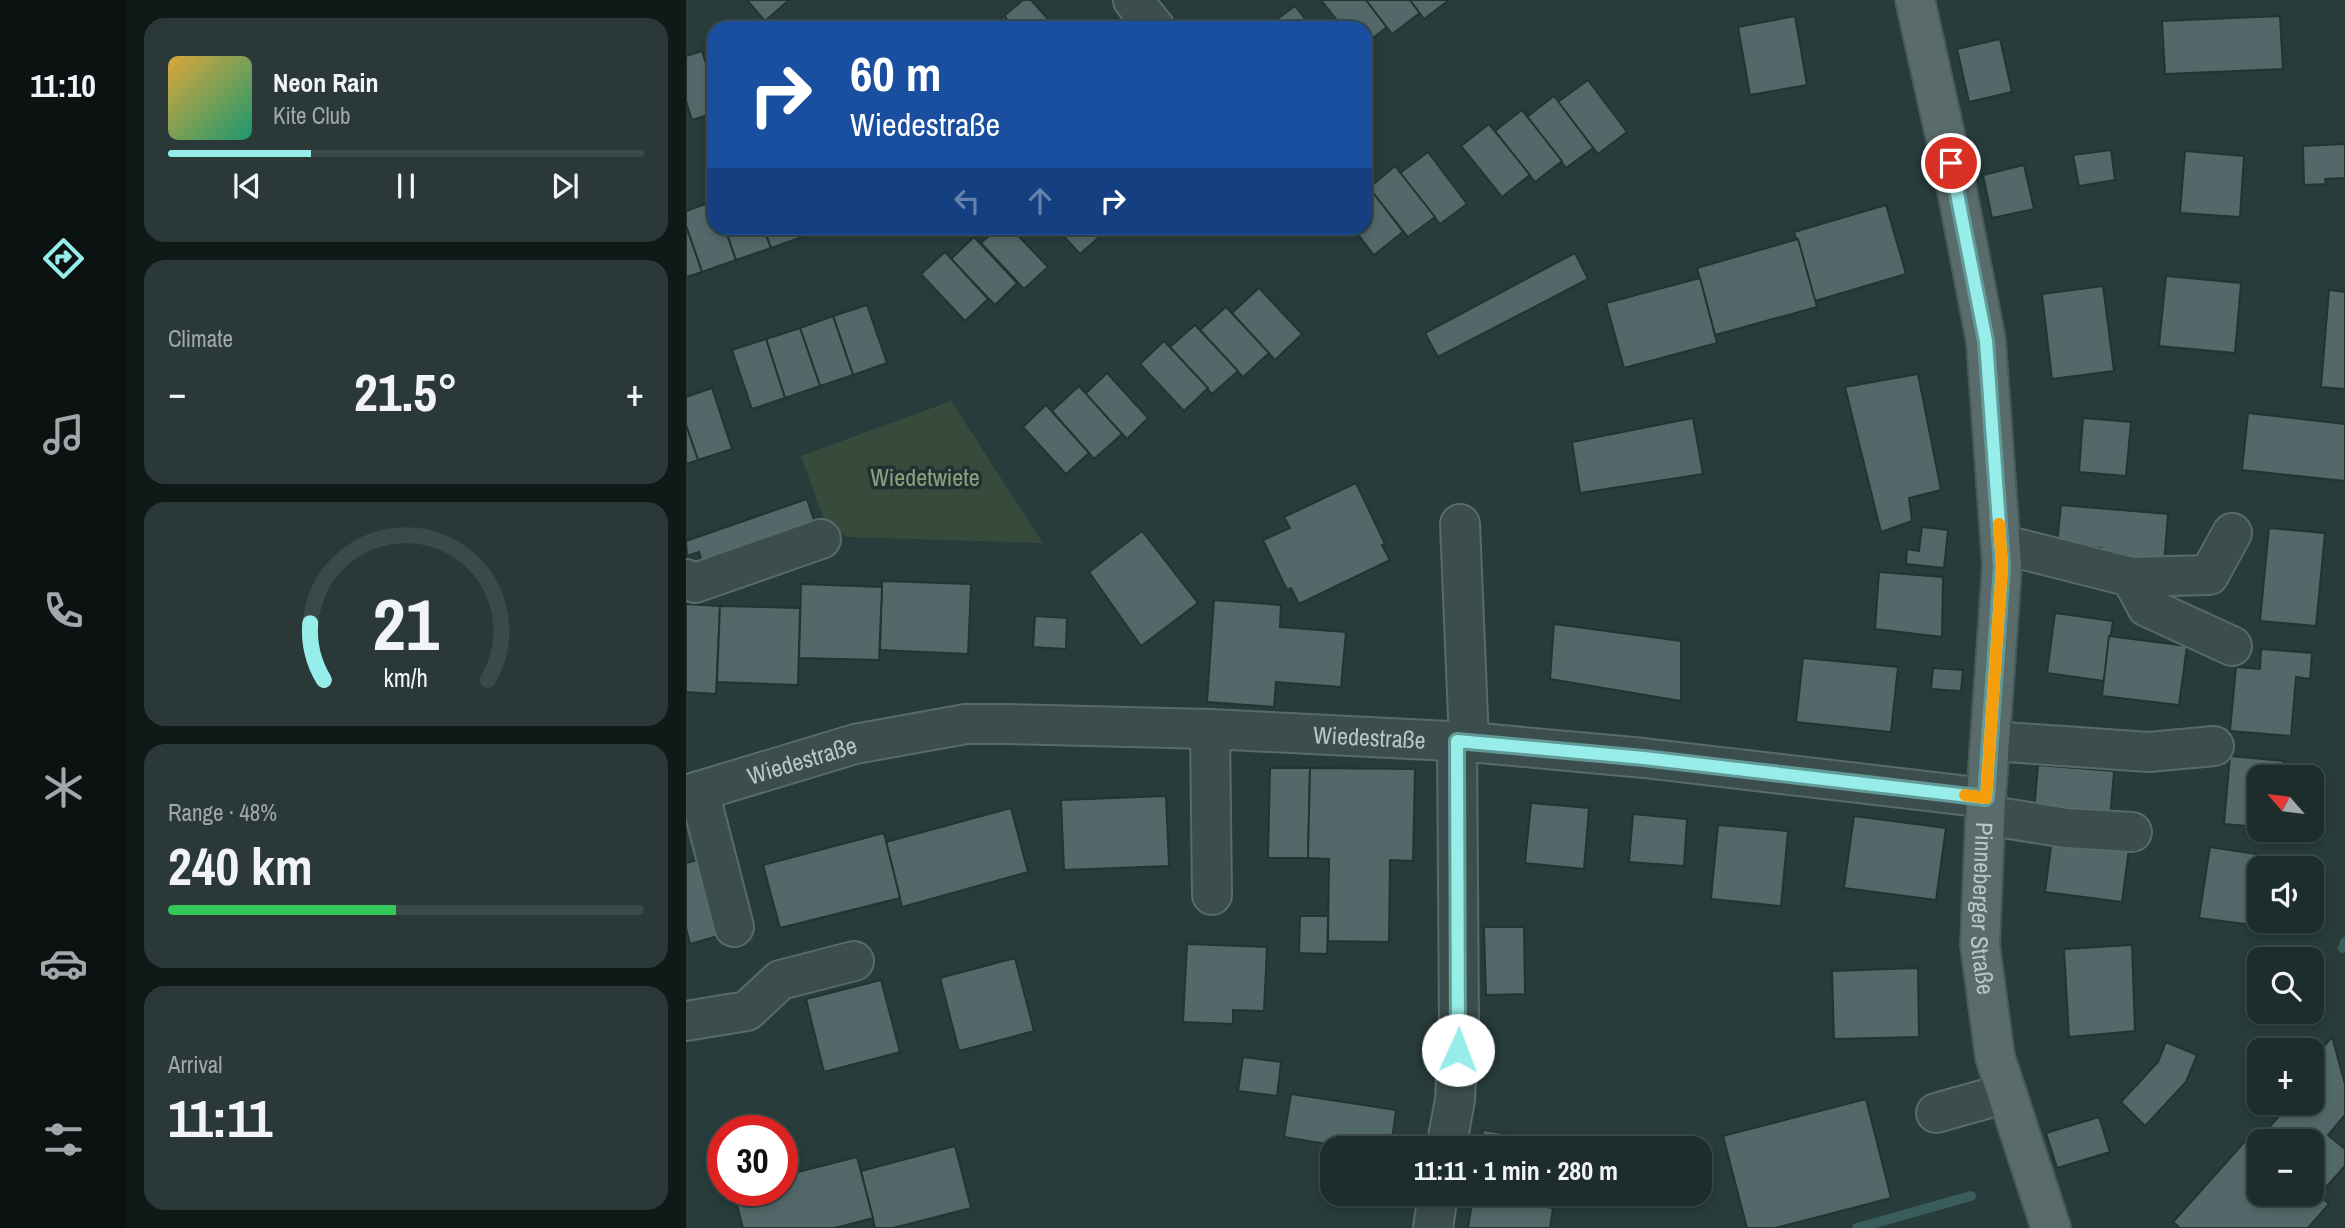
<!DOCTYPE html>
<meta charset="utf-8">
<style>
body{margin:0;font-family:"Archivo Narrow",sans-serif;background:#2a3938;color:#f1f3f6;height:100vh;display:flex;flex-direction:column;font-size:26px;white-space:nowrap}
*{box-sizing:border-box;margin:0}
p{font-size:23px;color:#a0a8a9}
.icon{flex:none;width:38px;height:38px;fill:none;stroke:currentColor;stroke-width:2;stroke-linecap:round;stroke-linejoin:round}
.map{position:relative;flex:1;overflow:hidden}
.side{display:flex;flex-direction:column;gap:18px;padding:18px;background:#101918;width:560px}
.side>*{flex:none}
.top-card{position:absolute;left:21px;top:21px;width:665px;height:214px;border-radius:21px;box-shadow:0 4px 10px #0003,0 0 0 2px #3b4948;background:#1a4fa0;color:#fff;overflow:hidden}
.needle{width:46px;rotate:298deg}
.tools{position:absolute;left:1561px;top:765px;display:grid;gap:14px}
.tools a{display:grid;place-items:center;width:77px;height:77px;border-radius:14px;background:#1d2d2c;box-shadow:0 4px 10px #0003,0 0 0 2px #3b4948;font-size:35px}
.speed{position:absolute;left:21px;top:1115px;display:flex;gap:14px;font-size:35px;font-weight:700;text-align:center}
.speed>*{display:grid;place-content:center;width:91px;height:91px;border-radius:50%;background:#1d2d2c;box-shadow:0 4px 10px #0003,0 0 0 2px #3b4948;line-height:1}
.speed .limit{border:10px solid #d22;background:#fff;color:#111}
.pin{position:absolute;display:grid;place-items:center;width:60px;height:60px;color:#fff;margin:-30px;border:4px solid #fff;border-radius:50%;box-shadow:0 2px 7px #0007}
.me{position:absolute;width:77px;margin:-38px;rotate:2deg;stroke-linejoin:round;filter:drop-shadow(0 0 5px #0008)}
.turn{display:flex;align-items:center;gap:24px;height:147px;padding:0 28px;font-size:32px}
.turn .icon{width:91px;height:91px;stroke-width:2.5}
.turn b{display:block;font-size:49px;line-height:60px}
.lanes{display:flex;align-items:center;height:66px;padding:0 28px;background:#0003;justify-content:center;gap:35px;direction:ltr}
.lanes .off{opacity:.35}
.big{font-size:52px;font-weight:800;line-height:1.1}
.side .card{flex:1;display:flex;flex-direction:column;justify-content:center;gap:10px;min-width:0;padding:0 24px;border-radius:21px;background:#2a3938}
.side .dial{align-items:center;gap:0}
.dial svg{height:182px;overflow:visible;fill:none;stroke:#3b4948;stroke-width:7;stroke-linecap:round;text-anchor:middle}
.dial text{fill:#f1f3f6;stroke:none}
.song{display:flex;align-items:center;gap:21px}
.cover{width:84px;height:84px;border-radius:10px;background:linear-gradient(135deg,hsl(40 70% 55%),hsl(160 70% 35%))}
.played{height:7px;border-radius:4px;background:linear-gradient(90deg,#97edea 30%,#3b4948 30%)}
.keys{display:flex;justify-content:space-around;direction:ltr}
.heat{display:flex;justify-content:space-between;align-items:center;font-size:38px;direction:ltr}
.charge{height:10px;border-radius:5px;background:linear-gradient(90deg,#34c759 48%,#3b4948 0)}
.trip{position:absolute;left:634px;top:1136px;width:392px;height:70px;border-radius:21px;background:#1d2d2c;box-shadow:0 4px 10px #0003,0 0 0 2px #3b4948;font-weight:800;line-height:70px;text-align:center}
main{display:flex;flex:1;min-height:0}
.menu{display:flex;flex-direction:column;width:126px;justify-content:space-around;align-items:center;background:#0c1212;color:#a0a8a9}
.menu .icon{width:49px;height:49px}
.menu .active{color:#97edea}
.menu b{font-size:32px;color:#f1f3f6}
.map>svg:first-child{display:block}
</style>
<main>
<nav class="menu">
<b>11:10</b>
<svg class="icon active" aria-label="directions" viewBox="0 0 24 24"><path d="M12 3l9 9-9 9-9-9zM9 14v-3h6M13 9l2 2-2 2"/></svg>
<svg class="icon" aria-label="music" viewBox="0 0 24 24"><path d="M9 18V5l10-2v13"/><circle cx="6" cy="18" r="3"/><circle cx="16" cy="16" r="3"/></svg>
<svg class="icon" aria-label="phone" viewBox="0 0 24 24"><path d="M5 4h4l2 5-3 2q2 4 5 5l2-3 5 2v4C11 20 4 13 5 4z"/></svg>
<svg class="icon" aria-label="climate" viewBox="0 0 24 24"><path d="M12 3v18M4 7l16 10M4 17L20 7"/></svg>
<svg class="icon" aria-label="car" viewBox="0 0 24 24"><path d="M5 17H2v-5l4-1 3-4h7l3 4 3 1v5h-3M9 17h6M6 11h13"/><circle cx="7" cy="17" r="2"/><circle cx="17" cy="17" r="2"/></svg>
<svg class="icon" aria-label="filters" viewBox="0 0 24 24"><path d="M4 7h16M4 17h16"/><circle cx="9" cy="7" r="2"/><circle cx="15" cy="17" r="2"/></svg>
</nav>
<section class="side">
<div class="card">
<div class="song"><i class="cover"></i><div><b>Neon Rain</b><p>Kite Club</p></div></div>
<div class="played"></div>
<div class="keys"><svg class="icon" aria-label="previous" viewBox="0 0 24 24"><path d="M18 5L8 12l10 7zM5 5v14"/></svg><svg class="icon" aria-label="pause" viewBox="0 0 24 24"><path d="M8 5v14M16 5v14"/></svg><svg class="icon" aria-label="next" viewBox="0 0 24 24"><path d="M6 5l10 7-10 7zM19 5v14"/></svg></div>
</div>
<div class="card"><p>Climate</p>
<div class="heat"><a>−</a><b class="big">21.5°</b><a>+</a></div>
</div>
<div class="card dial"><svg viewBox="0 0 100 80">
<path d="M14 69A42 42 0 1 1 86 69"/>
<path d="M14 69A42 42 0 0 1 8 44" stroke="#97edea"/>
<text x="50" y="56" font-size="32" font-weight="700">21</text>
<text x="50" y="72" font-size="11">km/h</text>
</svg></div>
<div class="card"><p>Range · 48%</p><b class="big">240 km</b><div class="charge"></div></div>
<div class="card"><p>Arrival</p><b class="big">11:11</b></div>
</section>
<div class="map">
<svg width="1659" height="1228" viewBox="0 0 1659 1228">
<rect width="100%" height="100%" fill="#273c3b"/>
<path fill="#374b3d" d="M 265,401 L 357,543 L 162,537 L 139,522 L 115,456 Z"/>
<g fill="none" stroke-linecap="round" stroke-linejoin="round">
<g stroke="#395d5b" stroke-width="10">
<path d="M 1657,948 L 1659,942"/>
<path d="M 1171,1228 L 1285,1196"/>
</g>
</g>
<g fill="#536969" stroke="#223433" stroke-width="2" fill-rule="evenodd">
<path d="M 61,0 L 103,0 L 79,21 Z"/>
<path d="M 337,0 L 345,0 L 370,28 L 329,28 L 318,16 Z"/>
<path d="M 635,0 L 680,0 L 701,27 L 679,44 L 679,28 L 657,28 Z"/>
<path d="M 680,0 L 724,0 L 734,13 L 706,34 Z"/>
<path d="M 724,0 L 763,0 L 738,19 Z"/>
<path d="M 609,6 L 626,28 L 585,28 L 583,25 Z"/>
<path d="M 318,16 L 329,28 L 306,28 Z"/>
<path d="M 1109,16 L 1121,85 L 1064,95 L 1052,27 Z"/>
<path d="M 1594,16 L 1597,69 L 1479,74 L 1476,21 Z"/>
<path d="M 1314,39 L 1326,92 L 1283,102 L 1271,49 Z"/>
<path d="M 16,51 L 28,89 L 28,113 L 6,120 L 0,101 L 0,56 Z"/>
<path d="M 902,80 L 941,132 L 912,154 L 872,102 Z"/>
<path d="M 868,96 L 907,148 L 880,168 L 841,117 Z"/>
<path d="M 836,110 L 876,161 L 849,182 L 809,131 Z"/>
<path d="M 803,124 L 844,175 L 816,197 L 775,146 Z"/>
<path d="M 1659,144 L 1659,178 L 1639,179 L 1640,184 L 1618,185 L 1617,146 Z"/>
<path d="M 1425,150 L 1429,180 L 1393,186 L 1387,155 Z"/>
<path d="M 1499,151 L 1558,156 L 1554,217 L 1494,213 Z"/>
<path d="M 742,152 L 781,204 L 754,224 L 714,173 Z"/>
<path d="M 1338,165 L 1348,209 L 1306,218 L 1297,175 Z"/>
<path d="M 709,166 L 749,217 L 722,237 L 683,188 Z"/>
<path d="M 679,182 L 717,232 L 688,255 L 667,228 L 679,228 Z"/>
<path d="M 28,201 L 28,228 L 39,228 L 50,260 L 16,272 L 0,226 L 0,211 Z"/>
<path d="M 1200,205 L 1220,274 L 1129,301 L 1108,232 Z"/>
<path d="M 0,226 L 16,272 L 0,277 Z"/>
<path d="M 39,228 L 78,228 L 85,248 L 50,260 Z"/>
<path d="M 78,228 L 116,228 L 119,236 L 85,248 Z"/>
<path d="M 312,228 L 325,228 L 362,267 L 338,289 L 295,243 Z"/>
<path d="M 370,228 L 417,228 L 420,231 L 394,254 Z"/>
<path d="M 288,237 L 331,283 L 309,305 L 265,259 Z"/>
<path d="M 1112,239 L 1131,307 L 1029,335 L 1011,268 Z"/>
<path d="M 259,252 L 302,299 L 279,321 L 235,274 Z"/>
<path d="M 889,253 L 902,279 L 752,357 L 739,333 Z"/>
<path d="M 1480,276 L 1555,283 L 1549,353 L 1473,346 Z"/>
<path d="M 1014,278 L 1031,343 L 938,368 L 920,303 Z"/>
<path d="M 1417,286 L 1428,371 L 1366,379 L 1356,294 Z"/>
<path d="M 573,288 L 616,334 L 589,360 L 546,313 Z"/>
<path d="M 1643,290 L 1659,292 L 1659,389 L 1635,387 Z"/>
<path d="M 181,305 L 201,363 L 167,375 L 147,316 Z"/>
<path d="M 540,307 L 583,353 L 557,377 L 514,330 Z"/>
<path d="M 147,316 L 167,375 L 134,386 L 114,328 Z"/>
<path d="M 509,325 L 552,371 L 526,394 L 484,347 Z"/>
<path d="M 114,328 L 134,386 L 99,398 L 80,339 Z"/>
<path d="M 80,339 L 99,398 L 66,409 L 46,350 Z"/>
<path d="M 478,341 L 522,388 L 498,411 L 454,364 Z"/>
<path d="M 421,373 L 462,418 L 441,439 L 399,394 Z"/>
<path d="M 1232,374 L 1255,490 L 1223,498 L 1226,521 L 1195,532 L 1159,387 Z"/>
<path d="M 393,386 L 436,434 L 408,459 L 366,411 Z"/>
<path d="M 26,388 L 46,449 L 12,460 L 0,425 L 0,397 Z"/>
<path d="M 360,405 L 403,453 L 380,474 L 337,427 Z"/>
<path d="M 1562,413 L 1659,424 L 1659,481 L 1556,470 Z"/>
<path d="M 1007,418 L 1017,474 L 894,493 L 886,442 Z"/>
<path d="M 1397,418 L 1445,422 L 1440,476 L 1393,472 Z"/>
<path d="M 0,425 L 12,460 L 0,464 Z"/>
<path d="M 670,483 L 699,544 L 696,545 L 704,560 L 613,604 L 605,588 L 601,590 L 577,540 L 604,528 L 598,517 Z"/>
<path d="M 121,499 L 130,526 L 17,565 L 13,552 L 1,556 L 0,541 Z"/>
<path d="M 1375,505 L 1482,514 L 1478,564 L 1414,559 L 1415,548 L 1371,544 Z"/>
<path d="M 1236,527 L 1262,530 L 1258,568 L 1220,564 L 1221,549 L 1233,551 Z"/>
<path d="M 1583,528 L 1639,533 L 1630,626 L 1574,621 Z"/>
<path d="M 456,531 L 512,603 L 455,646 L 403,572 Z"/>
<path d="M 1193,572 L 1257,577 L 1256,637 L 1189,629 Z"/>
<path d="M 196,581 L 285,584 L 282,654 L 194,650 Z"/>
<path d="M 115,584 L 196,587 L 193,660 L 113,658 Z"/>
<path d="M 528,600 L 595,605 L 594,627 L 660,632 L 655,687 L 590,682 L 588,707 L 521,702 Z"/>
<path d="M 0,604 L 34,606 L 30,694 L 0,692 Z"/>
<path d="M 34,606 L 114,608 L 112,685 L 31,682 Z"/>
<path d="M 1369,613 L 1427,621 L 1418,681 L 1361,673 Z"/>
<path d="M 349,616 L 381,618 L 380,649 L 347,647 Z"/>
<path d="M 868,624 L 995,641 L 995,701 L 864,679 Z"/>
<path d="M 1423,636 L 1501,646 L 1493,705 L 1416,696 Z"/>
<path d="M 1575,649 L 1626,653 L 1624,679 L 1610,677 L 1605,736 L 1544,731 L 1550,667 L 1574,669 Z"/>
<path d="M 1117,658 L 1212,667 L 1205,732 L 1110,722 Z"/>
<path d="M 1247,668 L 1277,670 L 1275,691 L 1245,689 Z"/>
<path d="M 1544,756 L 1598,761 L 1596,777 L 1573,777 L 1573,827 L 1538,824 Z"/>
<path d="M 1352,765 L 1428,771 L 1424,819 L 1348,813 Z"/>
<path d="M 584,768 L 624,768 L 622,858 L 582,858 Z"/>
<path d="M 624,768 L 729,769 L 727,861 L 704,860 L 703,942 L 642,941 L 643,859 L 622,858 Z"/>
<path d="M 480,796 L 483,866 L 378,870 L 375,800 Z"/>
<path d="M 845,803 L 903,808 L 898,869 L 839,863 Z"/>
<path d="M 325,808 L 342,872 L 216,907 L 200,842 Z"/>
<path d="M 947,814 L 1001,819 L 998,866 L 943,862 Z"/>
<path d="M 1168,816 L 1260,828 L 1250,900 L 1158,888 Z"/>
<path d="M 1032,825 L 1102,831 L 1095,906 L 1025,899 Z"/>
<path d="M 1367,831 L 1444,841 L 1436,902 L 1359,892 Z"/>
<path d="M 198,833 L 214,898 L 94,928 L 77,865 Z"/>
<path d="M 1524,847 L 1577,855 L 1567,925 L 1513,918 Z"/>
<path d="M 12,860 L 32,936 L 4,944 L 0,928 L 0,863 Z"/>
<path d="M 614,916 L 642,916 L 641,954 L 613,953 Z"/>
<path d="M 798,927 L 838,927 L 839,994 L 800,995 Z"/>
<path d="M 501,944 L 581,947 L 578,1011 L 547,1010 L 547,1024 L 497,1022 Z"/>
<path d="M 1446,945 L 1449,1031 L 1383,1037 L 1378,949 Z"/>
<path d="M 329,958 L 348,1031 L 273,1051 L 254,978 Z"/>
<path d="M 1232,968 L 1233,1037 L 1148,1039 L 1146,971 Z"/>
<path d="M 195,980 L 214,1052 L 138,1072 L 120,999 Z"/>
<path d="M 1646,1037 L 1659,1084 L 1659,1115 L 1642,1135 L 1659,1149 L 1659,1166 L 1633,1195 L 1643,1204 L 1622,1228 L 1494,1228 L 1487,1222 L 1561,1139 L 1568,1145 L 1605,1102 L 1626,1102 L 1626,1060 ZM 1573,1141 L 1626,1141 L 1626,1194 L 1573,1194 Z"/>
<path d="M 1480,1042 L 1511,1055 L 1500,1082 L 1459,1126 L 1435,1102 L 1472,1062 Z"/>
<path d="M 557,1057 L 595,1062 L 591,1096 L 552,1091 Z"/>
<path d="M 605,1094 L 710,1110 L 705,1148 L 666,1148 L 598,1137 Z"/>
<path d="M 1180,1099 L 1205,1198 L 1089,1228 L 1061,1228 L 1037,1136 Z"/>
<path d="M 1413,1117 L 1424,1152 L 1371,1168 L 1360,1133 Z"/>
<path d="M 797,1130 L 841,1137 L 839,1148 L 794,1148 Z"/>
<path d="M 269,1146 L 285,1208 L 207,1228 L 189,1228 L 175,1171 Z"/>
<path d="M 171,1157 L 187,1218 L 149,1228 L 57,1228 L 47,1190 L 96,1190 L 96,1176 Z"/>
<path d="M 659,1194 L 698,1194 L 696,1207 L 658,1201 Z"/>
<path d="M 787,1194 L 832,1194 L 831,1202 L 787,1196 Z"/>
<path d="M 787,1196 L 867,1208 L 864,1228 L 782,1228 Z"/>
</g>
<g fill="none" stroke-linecap="round" stroke-linejoin="round">
<defs>
<g id="minor">
<path d="M 447,0 L 469,28"/>
<path d="M 774,524 L 783,742"/>
<path d="M 1315,544 L 1445,577 L 1523,575 L 1546,533"/>
<path d="M 1445,577 L 1461,607 L 1546,646"/>
<path d="M 0,579 L 9,583 L 135,539"/>
<path d="M 524,729 L 526,895"/>
<path d="M 1305,741 L 1463,752 L 1528,746"/>
<path d="M 13,791 L 48,927"/>
<path id="s1" d="M 0,795 L 169,744 L 280,724 L 322,724 L 524,729 L 783,742 L 958,758 L 1300,798"/>
<path d="M 1299,815 L 1380,828 L 1446,832"/>
<path d="M 0,1021 L 61,1011 L 94,980 L 168,961"/>
<path d="M 1250,1113 L 1321,1093"/>
<path d="M 760,1148 L 769,1100 L 773,1025 L 771,741"/>
<path d="M 747,1228 L 752,1194"/>
</g>
<g id="major">
<path id="s2" d="M 1229,0 L 1269,180 L 1300,341 L 1316,566 L 1300,798 L 1294,945 L 1309,1057 L 1365,1228"/>
</g>
</defs>
<use href="#minor" stroke="#596a6a" stroke-width="42"/>
<use href="#major" stroke="#475958" stroke-width="42"/>
<use href="#minor" stroke="#3b4d4c" stroke-width="38"/>
<use href="#major" stroke="#596c6b" stroke-width="38"/>
</g>
<g fill="none" stroke-linecap="round" stroke-linejoin="round">
<defs>
<path id="route" d="M 772,1050 L 771,741 L 958,758 L 1300,798 L 1316,566 L 1300,341 L 1265,163"/>
</defs>
<use href="#route" stroke="#629a98" stroke-width="18"/>
<use href="#route" stroke="#97edea" stroke-width="12"/>
<path stroke="#f59e0b" stroke-width="12" d="M 1279,795 L 1300,798 L 1316,566 L 1313,524"/>
</g>
<g text-anchor="middle" dominant-baseline="central" stroke-width="7" stroke-linejoin="round" paint-order="stroke">
<g font-size="24" fill="#8da07f" stroke="#203231">
<text x="239" y="477">Wiedetwiete</text>
</g>
<g font-size="24" fill="#b7c7c7" stroke="#203231">
<text stroke="none"><textPath href="#s1" startOffset="693">Wiedestraße</textPath></text>
<text stroke="none"><textPath href="#s1" startOffset="121">Wiedestraße</textPath></text>
<text stroke="none"><textPath href="#s2" startOffset="917">Pinneberger Straße</textPath></text>
</g>
</g>
</svg>
<div class="tools">
<a><svg class="needle" viewBox="-14 -14 28 28"><path d="M0-13l5 13h-10z" fill="#e53935"/><path d="M0 13l5-13h-10z" fill="#a0a8a9"/></svg></a>
<a><svg class="icon" aria-label="sound" viewBox="0 0 24 24"><path d="M4 9h4l5-4v14l-5-4H4zM17 9q2 3 0 6"/></svg></a>
<a><svg class="icon" aria-label="search" viewBox="0 0 24 24"><circle cx="10" cy="10" r="6"/><path d="M15 15l6 6"/></svg></a>
<a>+</a>
<a>−</a>
</div>
<div class="speed"><div class="limit">30</div></div>
<div class="pin" style="left:1265px;top:163px;background:#d93025"><svg class="icon" aria-label="arrive" viewBox="0 0 24 24"><path d="M6 21V4h12l-3 4 3 4H6"/></svg></div>
<svg class="me" style="left:772px;top:1050px" viewBox="-20 -20 40 40"><circle r="19" fill="#fff"/><path d="M0-13L10 11 0 6-10 11z" fill="#97edea"/></svg>
<div class="trip">11:11 · 1 min · 280 m</div>
<div class="top-card">
<div class="turn"><svg class="icon" aria-label="right" viewBox="0 0 24 24"><path d="M7 20v-9h11M14 6l5 5-5 5"/></svg><div><b>60 m</b>Wiedestraße</div></div>
<div class="lanes"><svg class="icon off" aria-label="left" viewBox="0 0 24 24"><path d="M17 20v-9H6M10 6l-5 5 5 5"/></svg><svg class="icon off" aria-label="ahead" viewBox="0 0 24 24"><path d="M12 20V5M6 11l6-6 6 6"/></svg><svg class="icon" aria-label="right" viewBox="0 0 24 24"><path d="M7 20v-9h11M14 6l5 5-5 5"/></svg></div>
</div>
</div>
</main>
